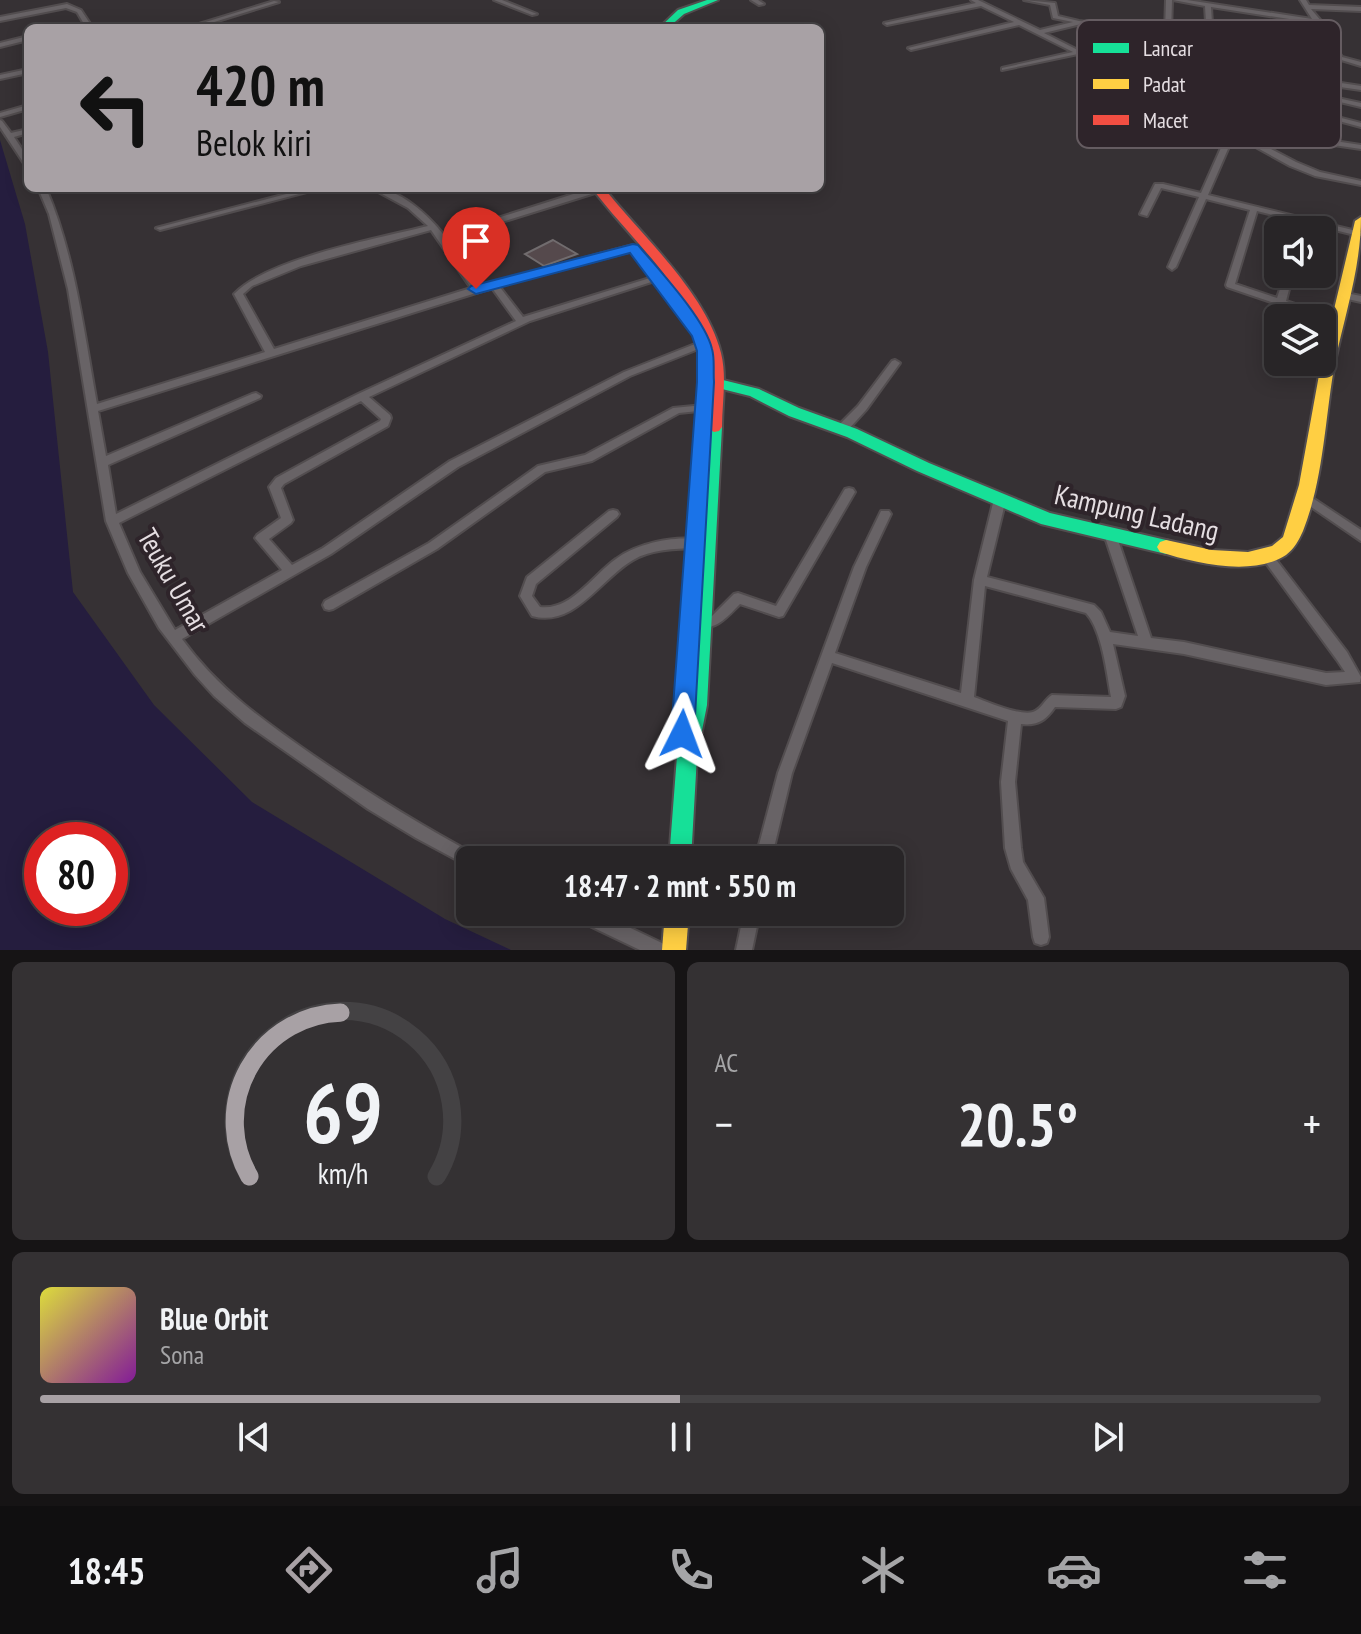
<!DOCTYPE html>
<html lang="id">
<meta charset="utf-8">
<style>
body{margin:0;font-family:"PT Sans Narrow",sans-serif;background:#343133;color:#f1f3f6;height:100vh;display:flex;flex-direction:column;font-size:30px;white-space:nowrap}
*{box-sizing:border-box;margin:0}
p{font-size:26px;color:#a5a5a7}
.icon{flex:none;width:44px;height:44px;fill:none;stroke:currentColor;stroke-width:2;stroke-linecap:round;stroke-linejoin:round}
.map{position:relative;height:950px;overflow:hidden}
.panel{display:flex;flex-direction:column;gap:12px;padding:12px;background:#161415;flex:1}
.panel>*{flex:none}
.top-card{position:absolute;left:24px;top:24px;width:800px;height:168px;border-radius:12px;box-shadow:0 4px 20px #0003,0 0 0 2px #444244;background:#a8a1a5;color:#111;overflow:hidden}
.fabs{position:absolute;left:1264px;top:216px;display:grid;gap:16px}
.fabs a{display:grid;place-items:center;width:72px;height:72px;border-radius:12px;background:#282527;box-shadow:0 4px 20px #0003,0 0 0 2px #444244;font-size:40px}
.speed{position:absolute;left:24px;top:822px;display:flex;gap:16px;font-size:40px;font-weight:700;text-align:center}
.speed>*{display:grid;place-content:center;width:104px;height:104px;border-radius:50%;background:#282527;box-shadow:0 4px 20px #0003,0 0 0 2px #444244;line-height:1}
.speed .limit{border:12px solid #d22;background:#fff;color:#111}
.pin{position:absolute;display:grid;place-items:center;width:68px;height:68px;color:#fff;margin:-82px -34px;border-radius:50% 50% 50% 0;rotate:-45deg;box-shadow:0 0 8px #0007}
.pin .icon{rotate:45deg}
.me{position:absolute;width:88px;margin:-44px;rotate:3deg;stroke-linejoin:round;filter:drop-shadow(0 0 6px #0008)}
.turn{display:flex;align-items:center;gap:28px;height:168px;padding:0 40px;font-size:36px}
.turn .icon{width:104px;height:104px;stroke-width:2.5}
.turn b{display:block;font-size:56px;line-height:68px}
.big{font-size:60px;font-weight:700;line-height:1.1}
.panel .tile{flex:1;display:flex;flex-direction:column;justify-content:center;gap:12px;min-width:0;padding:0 28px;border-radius:12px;background:#343133}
.panel .dial{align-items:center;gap:0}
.dial svg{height:208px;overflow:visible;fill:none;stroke:#444244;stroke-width:7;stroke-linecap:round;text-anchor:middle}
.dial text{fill:#f1f3f6;stroke:none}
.song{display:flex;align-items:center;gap:24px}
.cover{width:96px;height:96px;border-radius:12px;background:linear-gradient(135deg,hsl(60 70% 55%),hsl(290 70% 35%))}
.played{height:8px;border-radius:4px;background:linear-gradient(90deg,#a8a1a5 50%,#444244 50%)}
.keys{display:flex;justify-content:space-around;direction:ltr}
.heat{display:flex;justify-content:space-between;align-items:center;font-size:44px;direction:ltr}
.panel .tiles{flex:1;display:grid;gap:12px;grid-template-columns:1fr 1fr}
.tile:last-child{grid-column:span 2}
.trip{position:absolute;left:456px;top:846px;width:448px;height:80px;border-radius:12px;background:#282527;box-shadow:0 4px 20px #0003,0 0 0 2px #444244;font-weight:700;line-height:80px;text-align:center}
.dock{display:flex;height:128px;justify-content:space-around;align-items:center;background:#100f10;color:#a5a5a7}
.dock .icon{width:56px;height:56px}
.dock .selected{color:#a8a1a5}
.dock b{font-size:36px;color:#f1f3f6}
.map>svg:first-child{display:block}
</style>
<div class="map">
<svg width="1361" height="950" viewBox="0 0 1361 950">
<rect width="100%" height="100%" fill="#363134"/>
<path fill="#251d3e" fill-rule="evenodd" d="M 0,140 L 25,224 L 48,352 L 73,592 L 154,705 L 252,802 L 445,919 L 511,950 L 0,950 ZM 42,840 L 110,840 L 110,908 L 42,908 Z"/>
<path fill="#55494c" stroke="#716c6e" stroke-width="2" d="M 553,240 L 577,254 L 544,266 L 525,254 Z"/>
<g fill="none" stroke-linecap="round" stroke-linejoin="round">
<defs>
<g id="street">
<path d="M 494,0 L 502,0 L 537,14 L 532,15 Z"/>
<path d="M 751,0 L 758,0 L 764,4 L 759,5 Z"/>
<path d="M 971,0 L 978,0 L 1040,30 L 1073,22 L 1053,18 L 1050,5 L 1024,0 L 1055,3 L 1058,16 L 1079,21 L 1165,32 L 1166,0 L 1172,0 L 1171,33 L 1207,38 L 1205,6 L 1173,0 L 1187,0 L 1312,19 L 1300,0 L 1306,0 L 1309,5 L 1361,7 L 1361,11 L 1311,9 L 1322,22 L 1321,23 L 1342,57 L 1361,62 L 1361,66 L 1338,59 L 1315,23 L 1211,7 L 1213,40 L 1210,42 L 1197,40 L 1198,53 L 1275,73 L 1361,86 L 1361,90 L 1326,85 L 1318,89 L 1318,112 L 1361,123 L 1361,127 L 1313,114 L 1312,93 L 1253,128 L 1301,135 C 1314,126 1320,117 1336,124 L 1335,125 L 1323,125 L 1308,137 L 1361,145 L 1361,149 L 1245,132 L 1242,130 L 1319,84 L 1276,77 L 1210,117 L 1296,162 L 1320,172 L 1361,181 L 1361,185 L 1315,176 L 1290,166 L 1234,135 L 1208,195 L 1361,232 L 1361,236 L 1359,236 L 1257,211 L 1235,284 L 1277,298 L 1285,274 L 1293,274 L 1286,301 L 1342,320 L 1342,324 L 1336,324 L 1227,287 L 1226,285 L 1250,210 L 1206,199 L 1176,267 L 1172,270 L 1168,267 L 1199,197 L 1161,188 L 1147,216 L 1140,214 L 1155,184 L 1163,184 L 1201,193 L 1228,132 L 1078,54 L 1002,70 L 1002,68 L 1073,52 L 1019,25 L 911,50 L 908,48 L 1014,22 L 981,6 L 887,25 L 884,23 L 976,3 ZM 1081,24 L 1191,39 L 1192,54 L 1199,57 L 1204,83 L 1209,82 L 1205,59 L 1270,76 L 1205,114 L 1044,33 Z"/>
<path d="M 274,1 L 279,2 L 195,28 L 186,28 Z"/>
<path d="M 67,4 L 81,10 L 93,28 L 70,28 L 84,24 L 77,12 L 66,8 L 0,21 L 0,17 Z"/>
<path d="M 28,36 L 28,40 L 0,47 L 0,43 Z"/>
<path d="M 28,69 L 28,73 L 0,79 L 0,75 Z"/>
<path d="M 1342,99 L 1361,103 L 1361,107 L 1340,102 L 1339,101 Z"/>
<path d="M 28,105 L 28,109 L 0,117 L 0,113 Z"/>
<path d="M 0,120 L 2,121 L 11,133 L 28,129 L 28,133 L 14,137 L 28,158 L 28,165 L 25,165 L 0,127 Z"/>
<path d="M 38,188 L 46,188 C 75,256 84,332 97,404 L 265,352 L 234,294 C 267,259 379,238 428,226 L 408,208 L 371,188 C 400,188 428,215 444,235 L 589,189 L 595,189 L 595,193 L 447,239 L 479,286 L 633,245 L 637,248 L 636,250 L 499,286 L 523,317 L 663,274 L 666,273 L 670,276 L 530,321 L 369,397 L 390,415 L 391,418 L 388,426 L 284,484 L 281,488 L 293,520 L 291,523 L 269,539 L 292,565 L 323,548 L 450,461 L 624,372 L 700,342 L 706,342 L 708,344 L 706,346 L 630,376 L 458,467 L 331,554 L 182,639 C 219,690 264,721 314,756 C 367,792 420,825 476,855 L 479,860 L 470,860 L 470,867 L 416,838 L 368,809 L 245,723 L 214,696 L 195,675 L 159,628 L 128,573 L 106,521 L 68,289 L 49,214 ZM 431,230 L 471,288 L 274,349 L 243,294 L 252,286 L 301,266 ZM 492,288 L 516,321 L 358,394 L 116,514 L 108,465 L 260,398 L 261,396 L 256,393 L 252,394 L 106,456 L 98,411 ZM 361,401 L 381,419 L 380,421 L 276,478 L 269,487 L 281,518 L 257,535 L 255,538 L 282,570 L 175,630 L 140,572 L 119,523 Z"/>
<path d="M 309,188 L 322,188 L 160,230 L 156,228 Z"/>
<path d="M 1346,293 L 1361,296 L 1361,302 L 1343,298 L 1343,294 Z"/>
<path d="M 895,360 L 900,363 L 866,410 L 846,432 L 838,432 L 837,429 L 838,426 L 858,406 L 892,361 Z"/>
<path d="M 704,405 L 709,408 L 708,410 L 679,413 L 592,461 L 545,472 L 437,549 L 333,609 L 329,610 L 325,609 L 323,605 L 325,601 L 429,543 L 538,466 L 585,455 L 673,408 Z"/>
<path d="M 849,488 L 853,489 L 855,492 L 783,616 L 779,617 L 740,604 C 727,617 717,630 697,628 L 696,624 L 697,620 L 712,616 L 734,594 L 738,593 L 776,606 L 845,489 Z"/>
<path d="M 1302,491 L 1361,530 L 1361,541 L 1298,498 L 1296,495 L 1298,492 Z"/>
<path d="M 1000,495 L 1004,496 L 1006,499 L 987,577 L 1094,605 L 1101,612 L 1110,632 L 1138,636 L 1104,534 L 1106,531 L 1114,531 L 1116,534 L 1151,638 L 1184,642 L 1326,673 L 1345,672 L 1337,660 L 1263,559 L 1261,556 L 1263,553 L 1267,551 L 1271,553 L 1347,652 L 1361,677 L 1360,682 L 1326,685 L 1184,654 L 1113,644 L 1125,696 L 1121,707 L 1116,709 L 1055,707 C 1046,720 1038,726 1021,724 L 1015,782 L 1021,848 L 1023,862 L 1044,898 L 1049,937 L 1047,943 L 1041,945 L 1035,943 L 1033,937 L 1028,900 L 1011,869 L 1005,848 L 1001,782 L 1008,721 L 832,663 L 792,773 L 771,860 L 755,860 L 778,773 L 854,567 L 881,511 L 889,511 L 891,514 L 866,567 L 835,653 L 961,693 L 974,580 L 994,499 L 996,496 ZM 985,586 L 1086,613 C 1102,630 1107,674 1111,697 L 1052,695 C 1045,699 1041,710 1033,712 C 1019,716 988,702 974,697 Z"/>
<path d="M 613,510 L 617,511 L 619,514 L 617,517 L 536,584 L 532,596 L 540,607 C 571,611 593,575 616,559 C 636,544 675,535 699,540 L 701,543 L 699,546 L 695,548 C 674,549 651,549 633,560 C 600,579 575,628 532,616 L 520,596 L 527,577 L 609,511 Z"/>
<path d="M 571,912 L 597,912 L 664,944 L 666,950 L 640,950 L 573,918 Z"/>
<path d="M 744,912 L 760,912 L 752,950 L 736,950 Z"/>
</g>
<g id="fast">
<path d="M 707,0 L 718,0 L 684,14 L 668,28 L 659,28 L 678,10 Z"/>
<path d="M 715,378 L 759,389 L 799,408 L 857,429 L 929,463 L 1050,513 L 1166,540 L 1172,542 L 1175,547 L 1172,552 L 1166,554 L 1041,524 L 917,471 L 847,437 L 789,416 L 750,396 L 710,386 L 708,383 Z"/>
<path d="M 714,422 L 722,427 L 707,705 L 697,756 L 691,860 L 669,860 L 677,756 L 687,705 L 706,427 Z"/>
</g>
<g id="slow">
<path d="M 1361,217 C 1361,267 1345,314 1335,362 C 1325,417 1324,478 1303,531 C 1299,540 1294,549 1286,555 C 1252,577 1195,563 1160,552 L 1157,547 L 1160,542 L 1166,540 L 1212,550 L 1248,552 L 1272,546 L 1283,537 L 1299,485 L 1321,364 L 1355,221 Z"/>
<path d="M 665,912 L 689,912 L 686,950 L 662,950 Z"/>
</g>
<path id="jam" d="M 592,188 L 604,188 C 642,236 706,293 721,353 C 727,377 722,403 722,427 L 719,431 L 714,432 L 706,427 C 707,403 712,377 707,353 C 693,292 629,238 592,188 Z"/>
</defs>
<use href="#street" stroke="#524d4f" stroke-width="4"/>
<use href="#fast" stroke="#524d4f" stroke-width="4"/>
<use href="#slow" stroke="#524d4f" stroke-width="4"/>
<use href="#jam" stroke="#524d4f" stroke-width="4"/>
<use href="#street" fill="#686366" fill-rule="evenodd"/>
<use href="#fast" fill="#16e098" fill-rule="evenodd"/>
<use href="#slow" fill="#ffcf43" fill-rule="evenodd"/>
<use href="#jam" fill="#f24e42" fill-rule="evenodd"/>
</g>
<path fill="#1a73e8" stroke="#114b97" stroke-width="2" d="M 633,244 L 638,245 C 659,270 705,319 712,349 C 715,359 713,371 714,382 L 694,734 L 691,742 L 682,745 L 674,742 L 671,734 L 697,382 L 697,351 L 692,336 L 630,253 L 476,294 L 468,289 L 471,286 Z"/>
<g text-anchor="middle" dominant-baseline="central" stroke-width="8" stroke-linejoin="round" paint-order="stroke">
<g font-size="28" fill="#e5dee2" stroke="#2e242a">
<text transform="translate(1137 512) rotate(13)">Kampung Ladang</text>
<text transform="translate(174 580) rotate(60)">Teuku Umar</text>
</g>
</g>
<rect x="1077" y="20" width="264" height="128" rx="12" fill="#2e242a" stroke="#655c61" stroke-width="2"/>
<rect x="1093" y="43" width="36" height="10" fill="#16e098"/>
<rect x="1093" y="79" width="36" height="10" fill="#ffcf43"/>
<rect x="1093" y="115" width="36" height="10" fill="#f24e42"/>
<g font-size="22" fill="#e5dee2">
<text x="1143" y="56">Lancar</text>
<text x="1143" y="92">Padat</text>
<text x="1143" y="128">Macet</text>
</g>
</svg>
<div class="fabs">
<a><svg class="icon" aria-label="sound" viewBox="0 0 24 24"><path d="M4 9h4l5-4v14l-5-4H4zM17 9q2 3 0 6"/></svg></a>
<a><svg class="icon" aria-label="layers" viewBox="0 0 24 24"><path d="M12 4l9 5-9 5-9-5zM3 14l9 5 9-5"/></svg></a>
</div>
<div class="speed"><div class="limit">80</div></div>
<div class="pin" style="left:476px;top:289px;background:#d93025"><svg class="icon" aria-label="arrive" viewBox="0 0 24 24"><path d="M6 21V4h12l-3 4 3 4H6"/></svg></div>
<svg class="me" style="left:682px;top:734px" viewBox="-20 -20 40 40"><path d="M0-17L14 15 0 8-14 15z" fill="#1a73e8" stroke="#fff" stroke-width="4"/></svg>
<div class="trip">18:47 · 2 mnt · 550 m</div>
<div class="top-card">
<div class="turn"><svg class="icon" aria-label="left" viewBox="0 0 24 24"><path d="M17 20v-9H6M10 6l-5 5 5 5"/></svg><div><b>420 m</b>Belok kiri</div></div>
</div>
</div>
<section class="panel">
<div class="tiles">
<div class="tile dial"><svg viewBox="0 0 100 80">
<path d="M14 69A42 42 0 1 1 86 69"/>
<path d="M14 69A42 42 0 0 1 49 6" stroke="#a8a1a5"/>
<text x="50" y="56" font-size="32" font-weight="700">69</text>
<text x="50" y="72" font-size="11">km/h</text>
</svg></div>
<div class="tile"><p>AC</p>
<div class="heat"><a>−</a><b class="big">20.5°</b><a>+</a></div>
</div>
<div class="tile">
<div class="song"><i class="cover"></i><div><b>Blue Orbit</b><p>Sona</p></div></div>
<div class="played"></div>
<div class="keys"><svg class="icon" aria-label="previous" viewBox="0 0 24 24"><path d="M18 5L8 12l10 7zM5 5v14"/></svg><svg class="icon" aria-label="pause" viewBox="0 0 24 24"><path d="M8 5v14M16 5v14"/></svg><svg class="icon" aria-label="next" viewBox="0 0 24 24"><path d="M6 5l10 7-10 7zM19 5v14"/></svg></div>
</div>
</div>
</section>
<nav class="dock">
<b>18:45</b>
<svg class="icon selected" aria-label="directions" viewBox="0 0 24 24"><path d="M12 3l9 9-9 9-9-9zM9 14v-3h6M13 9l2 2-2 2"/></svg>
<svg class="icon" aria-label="music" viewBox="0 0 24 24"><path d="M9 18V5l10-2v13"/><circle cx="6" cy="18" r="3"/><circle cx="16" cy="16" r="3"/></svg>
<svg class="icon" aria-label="phone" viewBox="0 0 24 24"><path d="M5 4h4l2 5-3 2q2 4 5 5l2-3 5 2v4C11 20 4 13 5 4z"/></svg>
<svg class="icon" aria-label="climate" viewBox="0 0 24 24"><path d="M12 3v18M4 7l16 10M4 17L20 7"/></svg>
<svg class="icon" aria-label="car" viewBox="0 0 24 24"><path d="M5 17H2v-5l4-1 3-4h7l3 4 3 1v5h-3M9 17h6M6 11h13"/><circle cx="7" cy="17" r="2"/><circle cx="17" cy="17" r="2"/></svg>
<svg class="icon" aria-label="filters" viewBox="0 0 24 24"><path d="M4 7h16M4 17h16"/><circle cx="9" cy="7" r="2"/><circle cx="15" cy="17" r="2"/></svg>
</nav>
